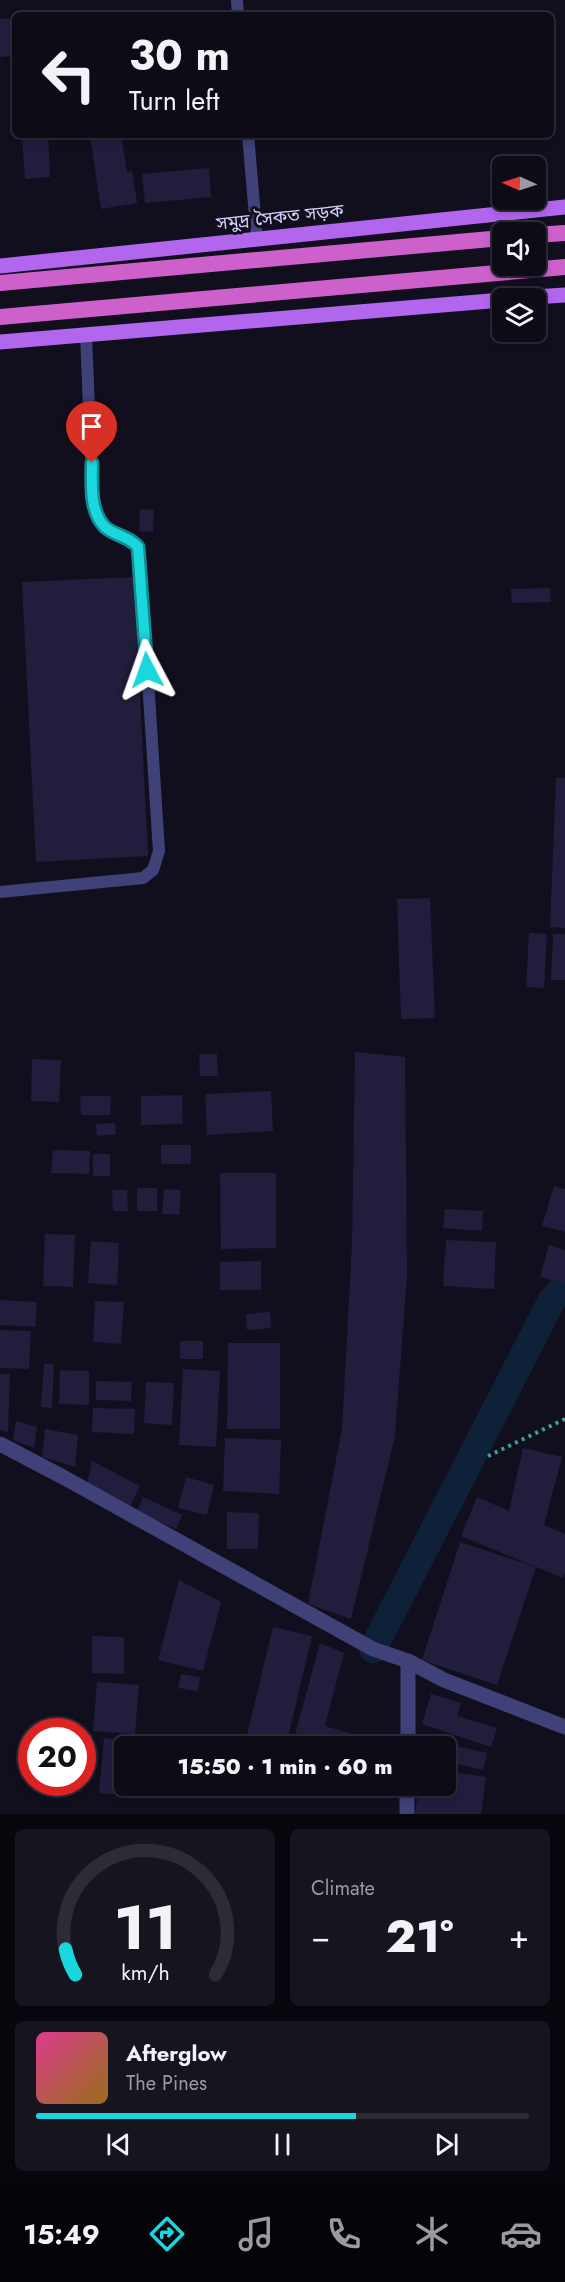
<!DOCTYPE html>
<meta charset="utf-8">
<style>
body{margin:0;font-family:Jost,"Noto Sans Bengali",sans-serif;background:#16141f;color:#f1f3f6;height:100vh;display:flex;flex-direction:column;font-size:22px;white-space:nowrap}
*{box-sizing:border-box;margin:0}
p{font-size:20px;color:#9a9ba1}
.icon{flex:none;width:33px;height:33px;fill:none;stroke:currentColor;stroke-width:2;stroke-linecap:round;stroke-linejoin:round}
.map{position:relative;height:1814px;overflow:hidden}
.details{display:flex;flex-direction:column;gap:15px;padding:15px;background:#07060c;flex:1}
.details>*{flex:none}
.banner{position:absolute;left:12px;top:12px;width:542px;height:126px;border-radius:9px;box-shadow:0 3px 9px #0003,0 0 0 2px #2d2b35;background:#0d0b16;color:#f1f3f6;overflow:hidden}
.needle{width:39px;rotate:273deg}
.tools{position:absolute;left:492px;top:156px;display:grid;gap:12px}
.tools a{display:grid;place-items:center;width:54px;height:54px;border-radius:9px;background:#0d0b16;box-shadow:0 3px 9px #0003,0 0 0 2px #2d2b35;font-size:30px}
.speed{position:absolute;left:18px;top:1718px;display:flex;gap:12px;font-size:30px;font-weight:700;text-align:center}
.speed>*{display:grid;place-content:center;width:78px;height:78px;border-radius:50%;background:#0d0b16;box-shadow:0 3px 9px #0003,0 0 0 2px #2d2b35;line-height:1}
.speed .limit{border:9px solid #d22;background:#fff;color:#111}
.pin{position:absolute;display:grid;place-items:center;width:51px;height:51px;color:#fff;margin:-62px -26px;border-radius:50% 50% 50% 0;rotate:-45deg;box-shadow:0 0 6px #0007}
.pin .icon{rotate:45deg}
.me{position:absolute;width:66px;margin:-33px;rotate:356deg;stroke-linejoin:round;filter:drop-shadow(0 0 4px #0008)}
.turn{display:flex;align-items:center;gap:21px;height:126px;padding:0 18px;font-size:27px}
.turn .icon{width:78px;height:78px;stroke-width:2.5}
.turn b{display:block;font-size:42px;line-height:51px}
.big{font-size:45px;font-weight:800;line-height:1.1}
.details .card{flex:1;display:flex;flex-direction:column;justify-content:center;gap:9px;min-width:0;padding:0 21px;border-radius:9px;background:#16141f}
.details .dial{align-items:center;gap:0}
.dial svg{height:156px;overflow:visible;fill:none;stroke:#2d2b35;stroke-width:7;stroke-linecap:round;text-anchor:middle}
.dial text{fill:#f1f3f6;stroke:none}
.song{display:flex;align-items:center;gap:18px}
.cover{width:72px;height:72px;border-radius:9px;background:linear-gradient(135deg,hsl(330 70% 55%),hsl(40 70% 35%))}
.played{height:6px;border-radius:3px;background:linear-gradient(90deg,#1ad7dd 65%,#2d2b35 65%)}
.keys{display:flex;justify-content:space-around;direction:ltr}
.heat{display:flex;justify-content:space-between;align-items:center;font-size:33px;direction:ltr}
.details .tiles{flex:1;display:grid;gap:15px;grid-template-columns:1fr 1fr}
.card:last-child{grid-column:span 2}
.trip{position:absolute;left:114px;top:1736px;width:342px;height:60px;border-radius:9px;background:#0d0b16;box-shadow:0 3px 9px #0003,0 0 0 2px #2d2b35;font-weight:800;line-height:60px;text-align:center}
.dock{display:flex;height:96px;justify-content:space-around;align-items:center;background:#050409;color:#9a9ba1}
.dock .icon{width:42px;height:42px}
.dock .selected{color:#1ad7dd}
.dock b{font-size:27px;color:#f1f3f6}
.map>svg:first-child{display:block}
</style>
<div class="map">
<svg width="565" height="1814" viewBox="0 0 565 1814">
<rect width="100%" height="100%" fill="#110f1e"/>
<g fill="none" stroke-linecap="round" stroke-linejoin="round">
<path stroke="#0f2138" stroke-width="28" d="M 373,1649 L 552,1300 L 565,1286"/>
</g>
<g fill="#211d3d">
<path d="M 15,18 L 15,56 L 0,57 L 0,19 Z"/>
<path d="M 22,135 L 48,135 L 50,177 L 25,179 Z"/>
<path d="M 90,135 L 121,135 L 127,172 L 132,171 L 137,203 L 101,209 Z"/>
<path d="M 209,168 L 211,197 L 145,203 L 142,174 Z"/>
<path d="M 140,509 L 154,510 L 153,532 L 139,531 Z"/>
<path d="M 134,577 L 148,856 L 36,862 L 22,582 Z"/>
<path d="M 550,588 L 551,602 L 512,603 L 511,589 Z"/>
<path d="M 556,778 L 565,778 L 565,928 L 550,927 Z"/>
<path d="M 430,898 L 435,1018 L 401,1019 L 397,899 Z"/>
<path d="M 529,933 L 547,934 L 544,988 L 526,987 Z"/>
<path d="M 553,934 L 565,934 L 565,980 L 551,980 Z"/>
<path d="M 355,1052 L 405,1057 L 407,1275 L 395,1436 L 351,1619 L 308,1604 L 342,1429 L 352,1245 Z"/>
<path d="M 199,1054 L 217,1054 L 218,1076 L 200,1076 Z"/>
<path d="M 32,1059 L 61,1060 L 59,1102 L 31,1101 Z"/>
<path d="M 271,1091 L 273,1131 L 207,1135 L 205,1094 Z"/>
<path d="M 182,1095 L 183,1124 L 141,1125 L 141,1096 Z"/>
<path d="M 80,1096 L 111,1096 L 110,1115 L 81,1115 Z"/>
<path d="M 115,1123 L 116,1134 L 97,1136 L 96,1124 Z"/>
<rect x="161" y="1145" width="30" height="19"/>
<path d="M 53,1150 L 90,1151 L 89,1174 L 51,1173 Z"/>
<rect x="93" y="1154" width="17" height="22"/>
<path d="M 220,1173 L 276,1173 L 276,1248 L 221,1249 Z"/>
<path d="M 554,1186 L 565,1189 L 565,1232 L 542,1226 Z"/>
<rect x="137" y="1188" width="20" height="23"/>
<path d="M 164,1189 L 181,1190 L 179,1215 L 162,1214 Z"/>
<path d="M 112,1190 L 127,1190 L 128,1211 L 113,1211 Z"/>
<path d="M 445,1209 L 483,1211 L 482,1231 L 443,1228 Z"/>
<path d="M 45,1234 L 75,1235 L 73,1287 L 43,1286 Z"/>
<path d="M 446,1240 L 496,1242 L 494,1289 L 443,1286 Z"/>
<path d="M 91,1241 L 119,1243 L 117,1285 L 88,1283 Z"/>
<path d="M 549,1245 L 565,1250 L 565,1283 L 540,1277 Z"/>
<path d="M 261,1261 L 261,1290 L 220,1290 L 220,1262 Z"/>
<path d="M 0,1300 L 37,1302 L 35,1327 L 0,1325 Z"/>
<path d="M 95,1301 L 124,1302 L 121,1344 L 93,1342 Z"/>
<path d="M 270,1312 L 271,1328 L 247,1330 L 246,1314 Z"/>
<path d="M 0,1330 L 31,1331 L 29,1369 L 0,1368 Z"/>
<rect x="180" y="1341" width="23" height="18"/>
<path d="M 228,1343 L 280,1343 L 280,1429 L 227,1429 Z"/>
<path d="M 44,1364 L 54,1364 L 52,1408 L 41,1407 Z"/>
<path d="M 183,1369 L 220,1371 L 216,1447 L 179,1445 Z"/>
<path d="M 60,1370 L 89,1371 L 89,1405 L 59,1404 Z"/>
<path d="M 0,1374 L 10,1374 L 8,1432 L 0,1430 Z"/>
<path d="M 96,1381 L 132,1382 L 131,1401 L 96,1400 Z"/>
<path d="M 146,1382 L 174,1383 L 172,1425 L 144,1423 Z"/>
<path d="M 93,1408 L 135,1409 L 134,1434 L 92,1432 Z"/>
<path d="M 16,1421 L 37,1427 L 34,1448 L 13,1440 Z"/>
<path d="M 45,1429 L 78,1435 L 75,1467 L 42,1457 Z"/>
<path d="M 225,1438 L 281,1440 L 279,1494 L 223,1491 Z"/>
<path d="M 523,1448 L 562,1457 L 544,1525 L 565,1534 L 565,1573 L 563,1578 L 461,1536 L 477,1497 L 509,1511 Z"/>
<path d="M 92,1461 L 140,1486 L 130,1506 L 87,1484 Z"/>
<path d="M 186,1477 L 214,1485 L 207,1515 L 178,1508 Z"/>
<path d="M 143,1497 L 182,1515 L 176,1529 L 137,1512 Z"/>
<path d="M 227,1512 L 259,1513 L 258,1549 L 227,1549 Z"/>
<path d="M 460,1542 L 536,1567 L 497,1685 L 422,1660 Z"/>
<path d="M 179,1580 L 221,1602 L 203,1671 L 158,1660 Z"/>
<path d="M 273,1627 L 312,1636 L 286,1746 L 275,1746 L 246,1739 Z"/>
<path d="M 92,1636 L 124,1637 L 124,1674 L 92,1673 Z"/>
<path d="M 320,1643 L 344,1653 L 325,1726 L 362,1737 L 360,1746 L 292,1746 Z"/>
<path d="M 181,1674 L 200,1677 L 198,1691 L 178,1688 Z"/>
<path d="M 97,1682 L 139,1685 L 135,1734 L 93,1731 Z"/>
<path d="M 431,1694 L 461,1703 L 457,1716 L 497,1728 L 491,1747 L 422,1724 Z"/>
<path d="M 104,1738 L 174,1744 L 174,1746 L 124,1746 L 124,1785 L 170,1785 L 168,1798 L 99,1793 Z"/>
<path d="M 425,1739 L 487,1753 L 483,1770 L 446,1761 L 446,1746 L 424,1746 Z"/>
<path d="M 446,1771 L 486,1777 L 481,1814 L 415,1814 L 419,1785 L 446,1785 Z"/>
</g>
<g fill="none" stroke-linecap="round" stroke-linejoin="round">
<path stroke="#3ca496" stroke-width="4" stroke-dasharray="3 4.5" stroke-linecap="butt" d="M 488,1456 L 565,1419"/>
<g stroke="#3f4178" stroke-width="12">
<path d="M 237,0 L 238,15"/>
<path d="M 248,135 L 257,239"/>
<path d="M 0,892 L 143,878 L 153,870 L 159,851 L 140,556 C 134,531 119,541 105,527 C 100,522 97,512 93,505 L 86,335"/>
</g>
<g stroke="#3f4178" stroke-width="15">
<path d="M 0,1444 L 63,1477 L 373,1649 L 408,1661 L 444,1680 L 565,1727"/>
<path d="M 408,1746 L 408,1661"/>
<path d="M 407,1814 L 407,1785"/>
</g>
<g stroke="#b166ed" stroke-width="15">
<path d="M 0,266 L 565,207"/>
<path d="M 519,298 L 565,295"/>
<path d="M 0,342 L 502,300"/>
</g>
<g stroke="#ce60cc" stroke-width="16">
<path d="M 536,235 L 565,233"/>
<path d="M 0,283 L 502,238"/>
<path d="M 0,317 L 565,267"/>
</g>
</g>
<g fill="none" stroke-linecap="round" stroke-linejoin="round">
<defs>
<path id="route" d="M 92,463 C 92,483 89,511 105,527 C 115,536 129,536 138,547 L 147,670"/>
</defs>
<use href="#route" stroke="#118c90" stroke-width="15"/>
<use href="#route" stroke="#1ad7dd" stroke-width="10"/>
</g>
<g text-anchor="middle" dominant-baseline="central" stroke-width="6" stroke-linejoin="round" paint-order="stroke">
<g font-size="18" fill="#d4d2fa" stroke="#110f1e">
<text transform="translate(280 217) rotate(-6)">সমুদ্র সৈকত সড়ক</text>
</g>
</g>
</svg>
<div class="tools">
<a><svg class="needle" viewBox="-14 -14 28 28"><path d="M0-13l5 13h-10z" fill="#e53935"/><path d="M0 13l5-13h-10z" fill="#9a9ba1"/></svg></a>
<a><svg class="icon" aria-label="sound" viewBox="0 0 24 24"><path d="M4 9h4l5-4v14l-5-4H4zM17 9q2 3 0 6"/></svg></a>
<a><svg class="icon" aria-label="layers" viewBox="0 0 24 24"><path d="M12 4l9 5-9 5-9-5zM3 14l9 5 9-5"/></svg></a>
</div>
<div class="speed"><div class="limit">20</div></div>
<div class="pin" style="left:92px;top:463px;background:#d93025"><svg class="icon" aria-label="arrive" viewBox="0 0 24 24"><path d="M6 21V4h12l-3 4 3 4H6"/></svg></div>
<svg class="me" style="left:147px;top:670px" viewBox="-20 -20 40 40"><path d="M0-17L14 15 0 8-14 15z" fill="#1ad7dd" stroke="#fff" stroke-width="4"/></svg>
<div class="trip">15:50 · 1 min · 60 m</div>
<div class="banner">
<div class="turn"><svg class="icon" aria-label="left" viewBox="0 0 24 24"><path d="M17 20v-9H6M10 6l-5 5 5 5"/></svg><div><b>30 m</b>Turn left</div></div>
</div>
</div>
<section class="details">
<div class="tiles">
<div class="card dial"><svg viewBox="0 0 100 80">
<path d="M14 69A42 42 0 1 1 86 69"/>
<path d="M14 69A42 42 0 0 1 9 56" stroke="#1ad7dd"/>
<text x="50" y="56" font-size="32" font-weight="700">11</text>
<text x="50" y="72" font-size="11">km/h</text>
</svg></div>
<div class="card"><p>Climate</p>
<div class="heat"><a>−</a><b class="big">21°</b><a>+</a></div>
</div>
<div class="card">
<div class="song"><i class="cover"></i><div><b>Afterglow</b><p>The Pines</p></div></div>
<div class="played"></div>
<div class="keys"><svg class="icon" aria-label="previous" viewBox="0 0 24 24"><path d="M18 5L8 12l10 7zM5 5v14"/></svg><svg class="icon" aria-label="pause" viewBox="0 0 24 24"><path d="M8 5v14M16 5v14"/></svg><svg class="icon" aria-label="next" viewBox="0 0 24 24"><path d="M6 5l10 7-10 7zM19 5v14"/></svg></div>
</div>
</div>
</section>
<nav class="dock">
<b>15:49</b>
<svg class="icon selected" aria-label="directions" viewBox="0 0 24 24"><path d="M12 3l9 9-9 9-9-9zM9 14v-3h6M13 9l2 2-2 2"/></svg>
<svg class="icon" aria-label="music" viewBox="0 0 24 24"><path d="M9 18V5l10-2v13"/><circle cx="6" cy="18" r="3"/><circle cx="16" cy="16" r="3"/></svg>
<svg class="icon" aria-label="phone" viewBox="0 0 24 24"><path d="M5 4h4l2 5-3 2q2 4 5 5l2-3 5 2v4C11 20 4 13 5 4z"/></svg>
<svg class="icon" aria-label="climate" viewBox="0 0 24 24"><path d="M12 3v18M4 7l16 10M4 17L20 7"/></svg>
<svg class="icon" aria-label="car" viewBox="0 0 24 24"><path d="M5 17H2v-5l4-1 3-4h7l3 4 3 1v5h-3M9 17h6M6 11h13"/><circle cx="7" cy="17" r="2"/><circle cx="17" cy="17" r="2"/></svg>
</nav>
